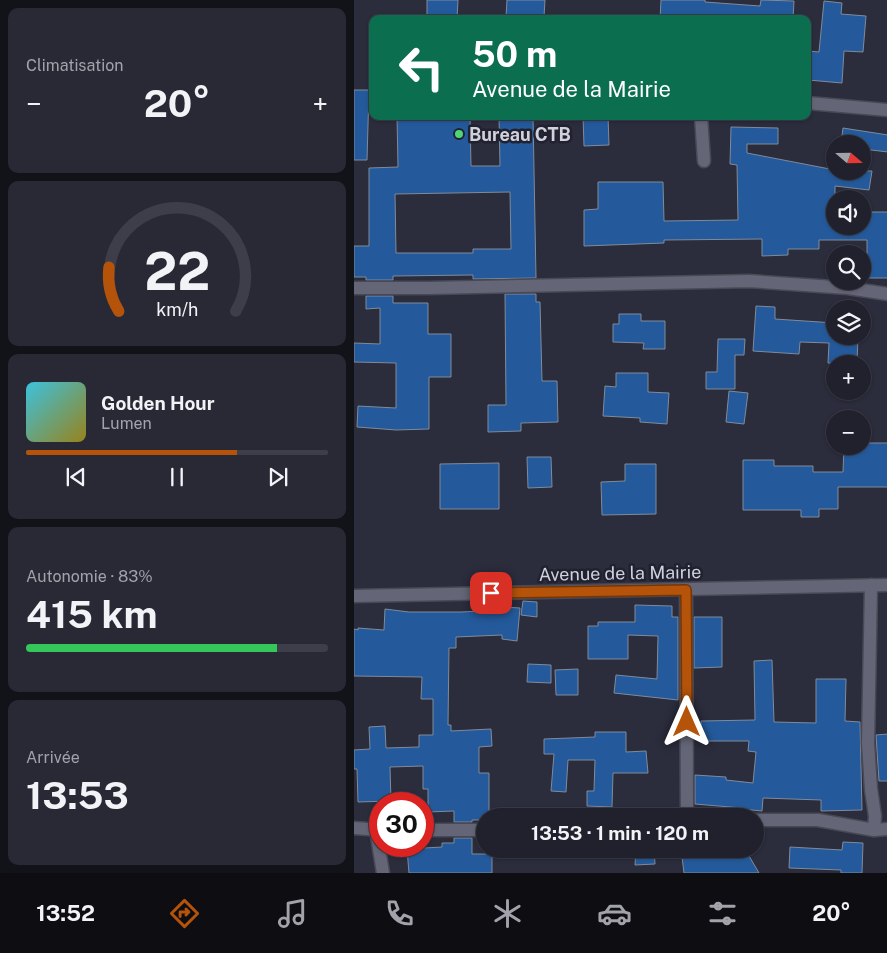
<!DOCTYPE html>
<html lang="fr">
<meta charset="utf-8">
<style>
body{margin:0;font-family:"Public Sans",sans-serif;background:#282935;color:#f1f3f6;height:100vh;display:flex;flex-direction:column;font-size:19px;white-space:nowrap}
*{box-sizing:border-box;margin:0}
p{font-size:16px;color:#a2a3aa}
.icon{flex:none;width:28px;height:28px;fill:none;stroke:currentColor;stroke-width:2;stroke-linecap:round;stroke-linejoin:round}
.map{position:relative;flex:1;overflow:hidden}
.sheet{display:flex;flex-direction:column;gap:8px;padding:8px;background:#121219;width:354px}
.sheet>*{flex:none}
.top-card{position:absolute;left:15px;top:15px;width:442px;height:105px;border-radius:10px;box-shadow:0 1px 4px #0004,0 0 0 1px #3d3e49;background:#0b6e4f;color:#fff;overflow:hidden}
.needle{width:32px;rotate:110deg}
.tools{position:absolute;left:472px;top:135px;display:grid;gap:10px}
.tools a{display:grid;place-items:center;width:45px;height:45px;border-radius:50%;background:#20212d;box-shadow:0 1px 4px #0004,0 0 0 1px #3d3e49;font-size:25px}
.speed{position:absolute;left:15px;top:792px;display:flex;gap:10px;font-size:25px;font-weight:700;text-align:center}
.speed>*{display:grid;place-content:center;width:65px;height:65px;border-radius:50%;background:#20212d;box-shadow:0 1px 4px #0004,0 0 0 1px #3d3e49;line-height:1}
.speed .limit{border:8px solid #d22;background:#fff;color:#111}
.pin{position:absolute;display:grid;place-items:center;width:42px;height:42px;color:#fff;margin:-21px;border-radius:10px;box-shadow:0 2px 8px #0006}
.me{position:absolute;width:55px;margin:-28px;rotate:0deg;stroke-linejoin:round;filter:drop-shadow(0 0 4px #0008)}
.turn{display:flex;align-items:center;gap:18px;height:105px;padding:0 20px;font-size:22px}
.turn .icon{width:65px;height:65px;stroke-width:2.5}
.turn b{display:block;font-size:35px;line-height:42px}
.big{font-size:38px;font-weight:700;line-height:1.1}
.sheet .tile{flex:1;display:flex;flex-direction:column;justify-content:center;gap:8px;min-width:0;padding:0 18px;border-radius:10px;background:#282935}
.sheet .dial{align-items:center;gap:0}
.dial svg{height:130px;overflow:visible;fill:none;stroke:#3d3e49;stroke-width:7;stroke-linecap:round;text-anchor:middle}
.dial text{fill:#f1f3f6;stroke:none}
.song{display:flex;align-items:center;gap:15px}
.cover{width:60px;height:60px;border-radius:8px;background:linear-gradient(135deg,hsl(190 70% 55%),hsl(50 70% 35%))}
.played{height:5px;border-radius:2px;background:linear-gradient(90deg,#b45309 70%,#3d3e49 70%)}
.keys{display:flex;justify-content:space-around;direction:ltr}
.heat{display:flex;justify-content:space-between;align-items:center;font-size:28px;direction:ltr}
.charge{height:8px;border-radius:4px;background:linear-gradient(90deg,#34c759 83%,#3d3e49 0)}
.trip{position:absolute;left:122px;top:808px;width:288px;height:50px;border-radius:25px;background:#20212d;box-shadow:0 1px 4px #0004,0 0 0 1px #3d3e49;font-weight:700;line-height:50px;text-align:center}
.dock{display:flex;height:80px;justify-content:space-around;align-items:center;background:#0d0d12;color:#a2a3aa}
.dock .icon{width:35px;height:35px}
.dock .selected{color:#b45309}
.dock b{font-size:22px;color:#f1f3f6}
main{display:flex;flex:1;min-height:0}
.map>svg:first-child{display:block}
</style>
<main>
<section class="sheet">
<div class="tile"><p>Climatisation</p>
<div class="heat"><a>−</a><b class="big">20°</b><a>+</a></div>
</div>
<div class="tile dial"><svg viewBox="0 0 100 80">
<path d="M14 69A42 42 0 1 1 86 69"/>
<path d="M14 69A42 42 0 0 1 8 42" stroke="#b45309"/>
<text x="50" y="56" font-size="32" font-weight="700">22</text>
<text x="50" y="72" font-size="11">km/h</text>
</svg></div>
<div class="tile">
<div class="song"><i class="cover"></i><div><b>Golden Hour</b><p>Lumen</p></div></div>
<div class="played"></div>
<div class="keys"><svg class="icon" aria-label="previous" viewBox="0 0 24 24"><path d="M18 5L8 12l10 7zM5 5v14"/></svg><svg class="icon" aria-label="pause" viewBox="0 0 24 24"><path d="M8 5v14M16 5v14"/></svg><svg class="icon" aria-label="next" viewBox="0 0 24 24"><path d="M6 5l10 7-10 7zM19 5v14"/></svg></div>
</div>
<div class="tile"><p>Autonomie · 83%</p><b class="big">415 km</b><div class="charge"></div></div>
<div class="tile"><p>Arrivée</p><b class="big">13:53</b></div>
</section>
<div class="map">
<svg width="534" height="873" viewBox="0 0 534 873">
<rect width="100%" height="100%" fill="#2b2c3c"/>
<g fill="#245a9b" stroke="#7f8b9b" fill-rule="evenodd">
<path d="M 73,0 L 104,0 L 103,19 L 73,19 Z"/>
<path d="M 153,0 L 191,0 L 190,17 L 152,16 Z"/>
<path d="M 307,0 L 351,0 L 351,2 L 406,6 L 407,0 L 440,1 L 439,19 L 306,19 Z"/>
<path d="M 470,1 L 488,3 L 487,14 L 512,16 L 509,52 L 490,51 L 488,83 L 454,80 L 454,51 L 465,52 Z"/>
<path d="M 0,90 L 15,90 L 13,160 L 0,160 Z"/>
<path d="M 43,116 L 116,116 L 117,166 L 146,166 L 145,116 L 179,116 L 182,278 L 119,279 L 119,275 L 39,276 L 39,280 L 12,280 L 12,277 L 0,277 L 0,246 L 15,246 L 15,168 L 44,167 ZM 156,192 L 157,249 L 119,249 L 119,253 L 42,253 L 41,194 Z"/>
<path d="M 229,116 L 254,116 L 255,145 L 230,146 Z"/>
<path d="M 377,127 L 424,128 L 424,144 L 393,144 L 393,153 L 481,170 L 481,171 L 518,171 L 515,190 L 481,186 L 481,226 L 509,226 L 509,212 L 534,212 L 534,278 L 513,278 L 513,240 L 465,240 L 465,249 L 434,249 L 434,255 L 408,256 L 408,239 L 310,240 L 310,243 L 230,246 L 230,210 L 244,209 L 244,182 L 309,182 L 310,221 L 384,220 L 383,165 L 376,164 Z"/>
<path d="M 489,128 L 534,135 L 534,152 L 509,149 L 509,144 L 487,144 Z"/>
<path d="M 151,294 L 182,294 L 182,302 L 186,302 L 188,381 L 203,381 L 204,422 L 167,423 L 167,431 L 134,432 L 134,405 L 152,405 Z"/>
<path d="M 12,296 L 39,296 L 39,303 L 74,303 L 74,334 L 97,334 L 97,377 L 75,377 L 75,429 L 42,430 L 3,427 L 4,406 L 42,408 L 42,363 L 0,362 L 0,343 L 26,344 L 26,308 L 12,309 Z"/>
<path d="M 402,306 L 421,307 L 421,319 L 481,323 L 481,336 L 504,336 L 503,364 L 474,363 L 475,343 L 446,342 L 445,354 L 399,351 Z"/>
<path d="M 265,314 L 287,314 L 287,321 L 311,321 L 311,349 L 289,349 L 290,343 L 259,342 L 259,324 L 265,324 Z"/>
<path d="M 364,339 L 391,339 L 390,355 L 381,355 L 381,389 L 352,389 L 352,372 L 363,372 Z"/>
<path d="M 262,373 L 294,373 L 294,392 L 315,393 L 313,424 L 286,422 L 286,418 L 249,416 L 251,386 L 262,387 Z"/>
<path d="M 375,391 L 394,393 L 390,424 L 372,422 Z"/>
<path d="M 509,443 L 534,443 L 534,487 L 484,487 L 484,509 L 465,509 L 465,517 L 447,517 L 447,510 L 389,510 L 389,460 L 420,460 L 420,466 L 459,466 L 459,472 L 489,472 L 490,446 L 509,446 Z"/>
<path d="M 173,457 L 197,457 L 198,487 L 174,488 Z"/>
<path d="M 145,463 L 145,509 L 86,509 L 86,464 Z"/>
<path d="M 271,464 L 302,464 L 302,514 L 248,515 L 247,482 L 271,481 Z"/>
<path d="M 169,601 L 183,602 L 183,617 L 167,615 Z"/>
<path d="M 281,605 L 318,606 L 318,617 L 324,617 L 324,700 L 260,693 L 262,675 L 303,679 L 304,636 L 274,635 L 274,659 L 234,659 L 234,626 L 244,626 L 244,622 L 281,622 Z"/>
<path d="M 150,607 L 166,608 L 163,641 L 148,639 L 148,635 L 102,637 L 102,648 L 95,648 L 94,725 L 97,725 L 97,731 L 137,729 L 138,746 L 125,747 L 125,773 L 135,773 L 135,816 L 131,816 L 131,820 L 118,820 L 118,822 L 100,822 L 100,811 L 74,812 L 74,789 L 69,789 L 69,766 L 36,767 L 37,801 L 4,802 L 3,769 L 0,769 L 0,750 L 16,749 L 15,727 L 31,726 L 32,748 L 65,747 L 65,735 L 79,735 L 79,699 L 67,699 L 68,677 L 0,676 L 0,629 L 4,630 L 4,628 L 30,630 L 31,609 L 55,612 L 107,612 L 150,610 Z"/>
<path d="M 340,617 L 368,617 L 368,667 L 340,668 Z"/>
<path d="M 418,660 L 420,722 L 462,723 L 462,679 L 492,679 L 491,721 L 506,722 L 508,810 L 467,811 L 467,800 L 409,798 L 408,811 L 388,809 L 388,808 L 341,804 L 341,775 L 372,777 L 372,780 L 399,783 L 402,752 L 394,751 L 395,741 L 347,741 L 347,721 L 401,720 L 400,661 Z"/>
<path d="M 174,664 L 197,665 L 197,683 L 173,682 Z"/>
<path d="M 224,669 L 224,695 L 202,695 L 201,670 Z"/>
<path d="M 241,732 L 272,732 L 272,752 L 292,751 L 294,773 L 259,773 L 258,807 L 233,806 L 233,791 L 240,791 L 241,760 L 214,760 L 212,792 L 197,791 L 200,754 L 190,754 L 190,739 L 241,737 Z"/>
<path d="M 534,734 L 534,781 L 525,781 L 522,735 Z"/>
<path d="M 100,838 L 118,838 L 118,854 L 138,854 L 138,873 L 55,873 L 53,849 L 88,847 L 88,843 L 100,843 Z"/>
<path d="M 489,842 L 509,843 L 508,873 L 487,873 L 487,870 L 435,868 L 436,847 L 488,850 Z"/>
<path d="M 282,849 L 300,849 L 301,864 L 281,865 Z"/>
<path d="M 327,849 L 391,849 L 405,873 L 330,873 Z"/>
</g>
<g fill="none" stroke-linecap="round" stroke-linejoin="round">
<defs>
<g id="minor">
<path d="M 454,103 L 534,110"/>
<path d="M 347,116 L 350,161"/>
<path d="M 0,288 L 76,288 L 395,281 L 494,288 L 534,294"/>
<path d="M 517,585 L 514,743 L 517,789 L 521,816 L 520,830"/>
<path d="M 332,590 L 333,816"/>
<path d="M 0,596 L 534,585"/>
<path d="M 401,820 L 464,820 L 520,830 L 534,829"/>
<path d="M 0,828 L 26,830"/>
<path d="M 22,830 L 29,873"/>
<path d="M 69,830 L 131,830"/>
</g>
</defs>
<use href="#minor" stroke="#494956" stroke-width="15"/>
<use href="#minor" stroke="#646677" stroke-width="12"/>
</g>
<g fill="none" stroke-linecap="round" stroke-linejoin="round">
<defs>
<path id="route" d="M 137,593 L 332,590 L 333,722"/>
</defs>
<use href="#route" stroke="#753606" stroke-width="12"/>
<use href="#route" stroke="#b45309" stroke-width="9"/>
</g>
<circle fill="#4cd677" stroke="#212231" stroke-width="2" cx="105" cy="134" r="5"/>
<g text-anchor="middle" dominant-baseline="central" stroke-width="5" stroke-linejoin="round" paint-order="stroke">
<g font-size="18" font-weight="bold" fill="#d0d1db" stroke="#212231" text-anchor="start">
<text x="115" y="134">Bureau CTB</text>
</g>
<g font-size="18" fill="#d0d1db" stroke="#212231">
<text transform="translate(266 573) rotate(-1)">Avenue de la Mairie</text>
</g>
</g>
</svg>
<div class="tools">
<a><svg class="needle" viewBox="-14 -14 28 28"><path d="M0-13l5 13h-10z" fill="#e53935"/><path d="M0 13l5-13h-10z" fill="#a2a3aa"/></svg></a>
<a><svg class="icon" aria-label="sound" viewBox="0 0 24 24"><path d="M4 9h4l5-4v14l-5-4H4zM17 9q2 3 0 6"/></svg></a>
<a><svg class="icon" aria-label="search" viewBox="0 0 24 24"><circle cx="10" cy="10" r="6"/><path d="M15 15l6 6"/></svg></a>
<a><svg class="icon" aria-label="layers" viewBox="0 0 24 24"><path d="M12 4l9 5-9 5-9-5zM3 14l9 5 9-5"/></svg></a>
<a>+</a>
<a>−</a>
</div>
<div class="speed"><div class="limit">30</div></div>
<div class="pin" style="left:137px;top:593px;background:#d93025"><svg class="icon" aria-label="arrive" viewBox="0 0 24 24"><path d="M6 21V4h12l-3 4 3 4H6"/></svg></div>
<svg class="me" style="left:333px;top:722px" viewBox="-20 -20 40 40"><path d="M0-17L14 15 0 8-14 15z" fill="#b45309" stroke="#fff" stroke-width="4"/></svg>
<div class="trip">13:53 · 1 min · 120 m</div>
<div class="top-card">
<div class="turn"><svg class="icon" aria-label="left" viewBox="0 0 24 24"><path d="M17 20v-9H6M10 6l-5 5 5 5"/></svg><div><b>50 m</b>Avenue de la Mairie</div></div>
</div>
</div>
</main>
<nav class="dock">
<b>13:52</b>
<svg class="icon selected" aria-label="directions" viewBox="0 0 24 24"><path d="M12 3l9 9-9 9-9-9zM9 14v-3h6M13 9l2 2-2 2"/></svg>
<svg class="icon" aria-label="music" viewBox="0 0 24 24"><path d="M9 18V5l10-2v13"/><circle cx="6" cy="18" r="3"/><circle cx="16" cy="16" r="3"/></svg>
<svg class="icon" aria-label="phone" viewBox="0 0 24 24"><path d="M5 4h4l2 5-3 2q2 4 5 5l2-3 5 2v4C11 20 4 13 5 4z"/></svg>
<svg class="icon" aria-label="climate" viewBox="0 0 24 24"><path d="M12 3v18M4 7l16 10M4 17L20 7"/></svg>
<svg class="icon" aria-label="car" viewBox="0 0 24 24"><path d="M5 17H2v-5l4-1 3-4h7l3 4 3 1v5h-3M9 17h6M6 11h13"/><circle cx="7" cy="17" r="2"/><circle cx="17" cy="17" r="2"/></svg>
<svg class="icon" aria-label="filters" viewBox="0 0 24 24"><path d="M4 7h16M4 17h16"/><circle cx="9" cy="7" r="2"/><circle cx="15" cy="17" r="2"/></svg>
<b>20°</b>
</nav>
